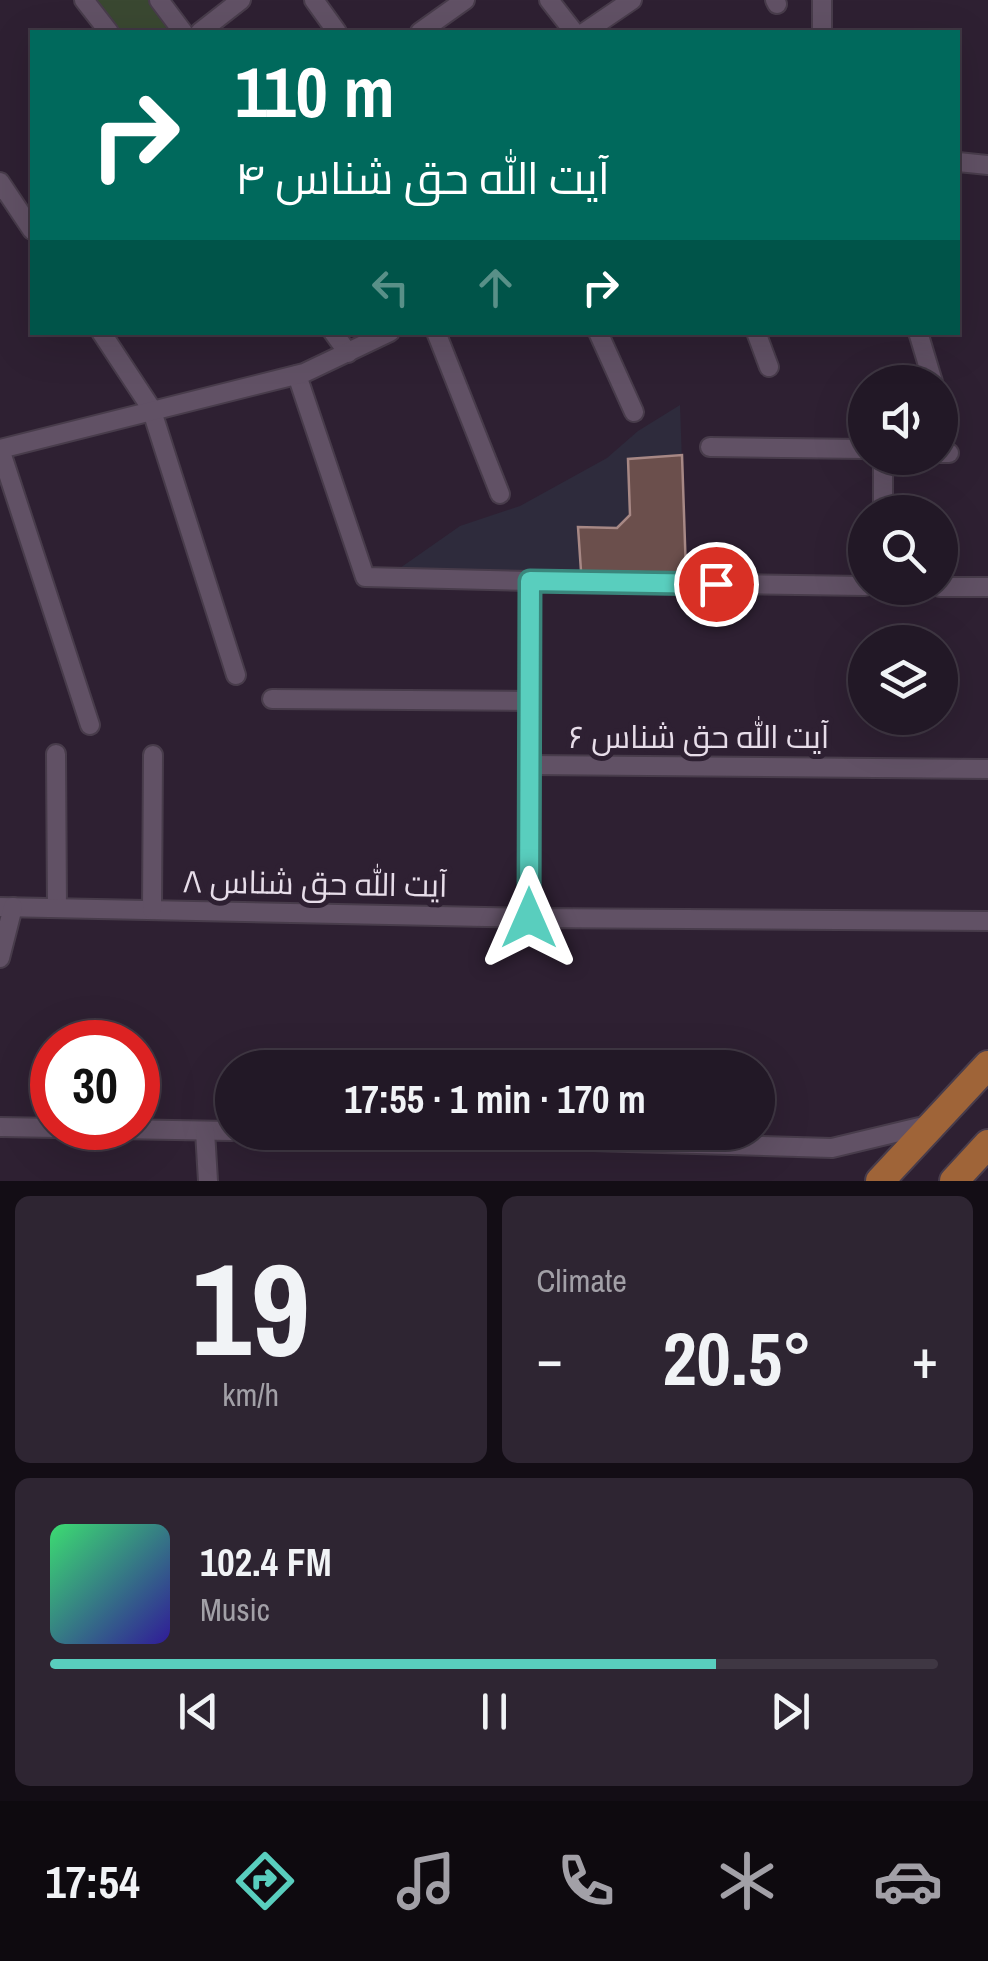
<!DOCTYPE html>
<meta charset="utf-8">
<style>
body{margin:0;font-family:"Archivo Narrow",Cairo,sans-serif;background:#2e2532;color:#f1f3f6;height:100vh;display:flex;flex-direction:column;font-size:38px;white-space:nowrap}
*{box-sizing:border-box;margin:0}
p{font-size:32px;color:#a2a0a7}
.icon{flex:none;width:55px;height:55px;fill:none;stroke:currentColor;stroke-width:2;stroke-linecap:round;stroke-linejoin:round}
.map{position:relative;height:1181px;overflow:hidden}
.sheet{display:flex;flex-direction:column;gap:15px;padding:15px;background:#130d15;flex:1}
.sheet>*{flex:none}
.banner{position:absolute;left:30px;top:30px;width:930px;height:305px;border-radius:0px;box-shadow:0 10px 40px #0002,0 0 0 2px #3f3743;background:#00695c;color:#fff;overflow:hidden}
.buttons{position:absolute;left:848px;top:365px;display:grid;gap:20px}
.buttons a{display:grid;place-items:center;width:110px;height:110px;border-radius:50%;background:#221826;box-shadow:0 10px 40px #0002,0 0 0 2px #3f3743;font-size:50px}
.speed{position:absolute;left:30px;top:1020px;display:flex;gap:20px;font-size:50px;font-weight:700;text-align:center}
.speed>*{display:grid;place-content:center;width:130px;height:130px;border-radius:50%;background:#221826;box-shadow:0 10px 40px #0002,0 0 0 2px #3f3743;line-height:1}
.speed .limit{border:15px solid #d22;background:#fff;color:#111}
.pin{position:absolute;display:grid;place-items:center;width:85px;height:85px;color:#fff;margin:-42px;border:5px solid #fff;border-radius:50%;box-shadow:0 2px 10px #0007}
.me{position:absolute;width:110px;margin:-55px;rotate:0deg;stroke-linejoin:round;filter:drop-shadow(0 0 8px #0008)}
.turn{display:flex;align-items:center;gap:35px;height:210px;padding:0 40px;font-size:45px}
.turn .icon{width:130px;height:130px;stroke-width:2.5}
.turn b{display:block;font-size:70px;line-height:85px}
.lanes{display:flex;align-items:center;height:95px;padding:0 40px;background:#0003;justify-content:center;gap:50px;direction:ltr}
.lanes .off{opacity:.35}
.big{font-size:75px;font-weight:700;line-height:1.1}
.sheet .card{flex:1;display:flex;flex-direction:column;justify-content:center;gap:15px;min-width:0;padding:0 35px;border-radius:15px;background:#2e2532}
.sheet .dial{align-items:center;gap:0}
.dial b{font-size:130px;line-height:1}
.song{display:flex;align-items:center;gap:30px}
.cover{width:120px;height:120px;border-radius:15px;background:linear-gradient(135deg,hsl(140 70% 55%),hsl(250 70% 35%))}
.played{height:10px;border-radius:5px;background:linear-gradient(90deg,#59cebe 75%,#3f3743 75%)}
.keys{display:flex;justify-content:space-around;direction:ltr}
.heat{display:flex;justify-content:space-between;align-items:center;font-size:55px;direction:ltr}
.sheet .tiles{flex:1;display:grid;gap:15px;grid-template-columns:1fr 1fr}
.card:last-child{grid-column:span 2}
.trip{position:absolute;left:215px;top:1050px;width:560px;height:100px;border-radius:50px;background:#221826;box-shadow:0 10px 40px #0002,0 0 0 2px #3f3743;font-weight:700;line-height:100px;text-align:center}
.tab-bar{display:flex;height:160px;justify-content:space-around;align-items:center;background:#0e0a0f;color:#a2a0a7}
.tab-bar .icon{width:70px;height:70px}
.tab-bar .current{color:#59cebe}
.tab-bar b{font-size:45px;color:#f1f3f6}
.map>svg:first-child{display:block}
</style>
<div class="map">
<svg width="988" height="1181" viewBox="0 0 988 1181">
<rect width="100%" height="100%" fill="#2e2032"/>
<path fill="#2e2b3c" d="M 680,405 L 686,574 L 400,568 L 460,526 L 520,506 L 607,458 L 638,431 Z"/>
<path fill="#3a4831" d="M 92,0 L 152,0 L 176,32 L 117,32 Z"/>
<path fill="#6b4f4c" stroke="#a78885" stroke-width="2.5" d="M 682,455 L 686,573 L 581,571 L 578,527 L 617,528 L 630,515 L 628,459 Z"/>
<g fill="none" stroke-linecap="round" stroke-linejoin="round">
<defs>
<g id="minor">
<path d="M 84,0 L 109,32"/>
<path d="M 159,0 L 183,32"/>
<path d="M 314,0 L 337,32"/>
<path d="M 549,0 L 574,32"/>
<path d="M 775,0 L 777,4"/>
<path d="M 822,0 L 822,32"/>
<path d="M 200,32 L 241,0"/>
<path d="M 420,32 L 465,0"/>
<path d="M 585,32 L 632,0"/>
<path d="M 958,162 L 988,165"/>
<path d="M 0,182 L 32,230"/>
<path d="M 101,332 L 151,408 L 236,675"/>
<path d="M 333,332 L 348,353"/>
<path d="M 436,332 L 500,494"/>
<path d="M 598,332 L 634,412"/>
<path d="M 756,332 L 769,367"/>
<path d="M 918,332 L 933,382"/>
<path d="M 297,375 L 365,577 L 530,581 L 529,918"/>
<path d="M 710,447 L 865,449"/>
<path d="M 940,453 L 949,453"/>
<path d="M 883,512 L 883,458"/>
<path d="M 530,581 L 865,586"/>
<path d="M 940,587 L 988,587"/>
<path d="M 272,699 L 530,701"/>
<path d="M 90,725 L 0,449 L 304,373 L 390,332"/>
<path d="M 56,754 L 57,908"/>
<path d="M 530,765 L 988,769"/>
<path d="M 0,907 L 529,918 L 988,921"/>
<path d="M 152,910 L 153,755"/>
<path d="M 0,958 L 13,907"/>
<path d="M 0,1127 L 232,1131"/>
<path d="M 205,1131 L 208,1181"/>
<path d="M 286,1132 L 832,1148 L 928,1125"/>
</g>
<g id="primary">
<path d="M 880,1181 L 988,1065"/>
<path d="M 954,1181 L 988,1144"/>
</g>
</defs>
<use href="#minor" stroke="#483c4b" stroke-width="22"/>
<use href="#primary" stroke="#483c4b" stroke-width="32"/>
<use href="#minor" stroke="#615165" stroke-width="18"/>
<use href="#primary" stroke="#9f6438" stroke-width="28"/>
</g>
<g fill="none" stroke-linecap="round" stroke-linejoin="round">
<defs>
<path id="route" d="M 529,918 L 530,581 L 716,584"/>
</defs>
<use href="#route" stroke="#3a867c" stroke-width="25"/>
<use href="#route" stroke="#59cebe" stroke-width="18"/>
</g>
<g text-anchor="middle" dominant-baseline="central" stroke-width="10" stroke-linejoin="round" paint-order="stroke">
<g font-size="32" fill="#e7dde9" stroke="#2e2032">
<text x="699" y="736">آیت الله حق شناس ۶</text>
<text transform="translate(315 883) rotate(1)">آیت الله حق شناس ۸</text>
</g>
</g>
</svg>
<div class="buttons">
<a><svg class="icon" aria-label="sound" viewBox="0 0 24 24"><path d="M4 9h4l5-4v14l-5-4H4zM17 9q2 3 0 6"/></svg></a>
<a><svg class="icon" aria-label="search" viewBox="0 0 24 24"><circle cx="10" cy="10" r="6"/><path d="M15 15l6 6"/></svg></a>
<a><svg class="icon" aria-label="layers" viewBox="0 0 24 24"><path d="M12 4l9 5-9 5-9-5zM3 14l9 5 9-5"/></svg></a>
</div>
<div class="speed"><div class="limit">30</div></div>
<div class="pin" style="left:716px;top:584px;background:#d93025"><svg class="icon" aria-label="arrive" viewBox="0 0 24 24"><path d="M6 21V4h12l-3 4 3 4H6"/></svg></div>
<svg class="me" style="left:529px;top:918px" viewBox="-20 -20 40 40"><path d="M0-17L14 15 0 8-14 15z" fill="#59cebe" stroke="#fff" stroke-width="4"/></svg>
<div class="trip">17:55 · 1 min · 170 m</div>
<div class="banner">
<div class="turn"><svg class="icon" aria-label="right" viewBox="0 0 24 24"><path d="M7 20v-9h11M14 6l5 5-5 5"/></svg><div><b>110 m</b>آیت الله حق شناس ۴</div></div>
<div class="lanes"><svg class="icon off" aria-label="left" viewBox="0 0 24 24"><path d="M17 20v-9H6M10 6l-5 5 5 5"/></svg><svg class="icon off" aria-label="ahead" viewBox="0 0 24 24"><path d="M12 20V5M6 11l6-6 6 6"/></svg><svg class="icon" aria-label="right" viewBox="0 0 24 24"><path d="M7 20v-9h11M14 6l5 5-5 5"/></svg></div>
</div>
</div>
<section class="sheet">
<div class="tiles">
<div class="card dial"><b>19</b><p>km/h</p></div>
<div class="card"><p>Climate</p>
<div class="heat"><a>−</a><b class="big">20.5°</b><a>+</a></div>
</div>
<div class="card">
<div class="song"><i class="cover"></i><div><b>102.4 FM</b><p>Music</p></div></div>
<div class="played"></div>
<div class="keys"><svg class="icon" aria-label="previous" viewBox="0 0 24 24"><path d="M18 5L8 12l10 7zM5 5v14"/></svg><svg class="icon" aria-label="pause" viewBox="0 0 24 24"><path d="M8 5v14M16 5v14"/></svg><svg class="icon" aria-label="next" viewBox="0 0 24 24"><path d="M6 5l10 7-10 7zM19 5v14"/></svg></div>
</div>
</div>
</section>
<nav class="tab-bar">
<b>17:54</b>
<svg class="icon current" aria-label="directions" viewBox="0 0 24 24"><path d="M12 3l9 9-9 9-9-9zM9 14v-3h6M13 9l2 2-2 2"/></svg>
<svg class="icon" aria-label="music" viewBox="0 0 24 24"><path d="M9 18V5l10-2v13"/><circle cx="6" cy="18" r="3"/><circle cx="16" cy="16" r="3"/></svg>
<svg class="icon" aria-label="phone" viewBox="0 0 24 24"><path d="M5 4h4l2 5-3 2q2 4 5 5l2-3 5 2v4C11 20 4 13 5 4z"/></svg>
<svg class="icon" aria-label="climate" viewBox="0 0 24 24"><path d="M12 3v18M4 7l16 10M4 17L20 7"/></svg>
<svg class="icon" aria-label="car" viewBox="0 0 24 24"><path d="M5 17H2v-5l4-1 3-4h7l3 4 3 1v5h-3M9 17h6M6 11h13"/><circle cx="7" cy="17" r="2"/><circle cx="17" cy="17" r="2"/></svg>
</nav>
